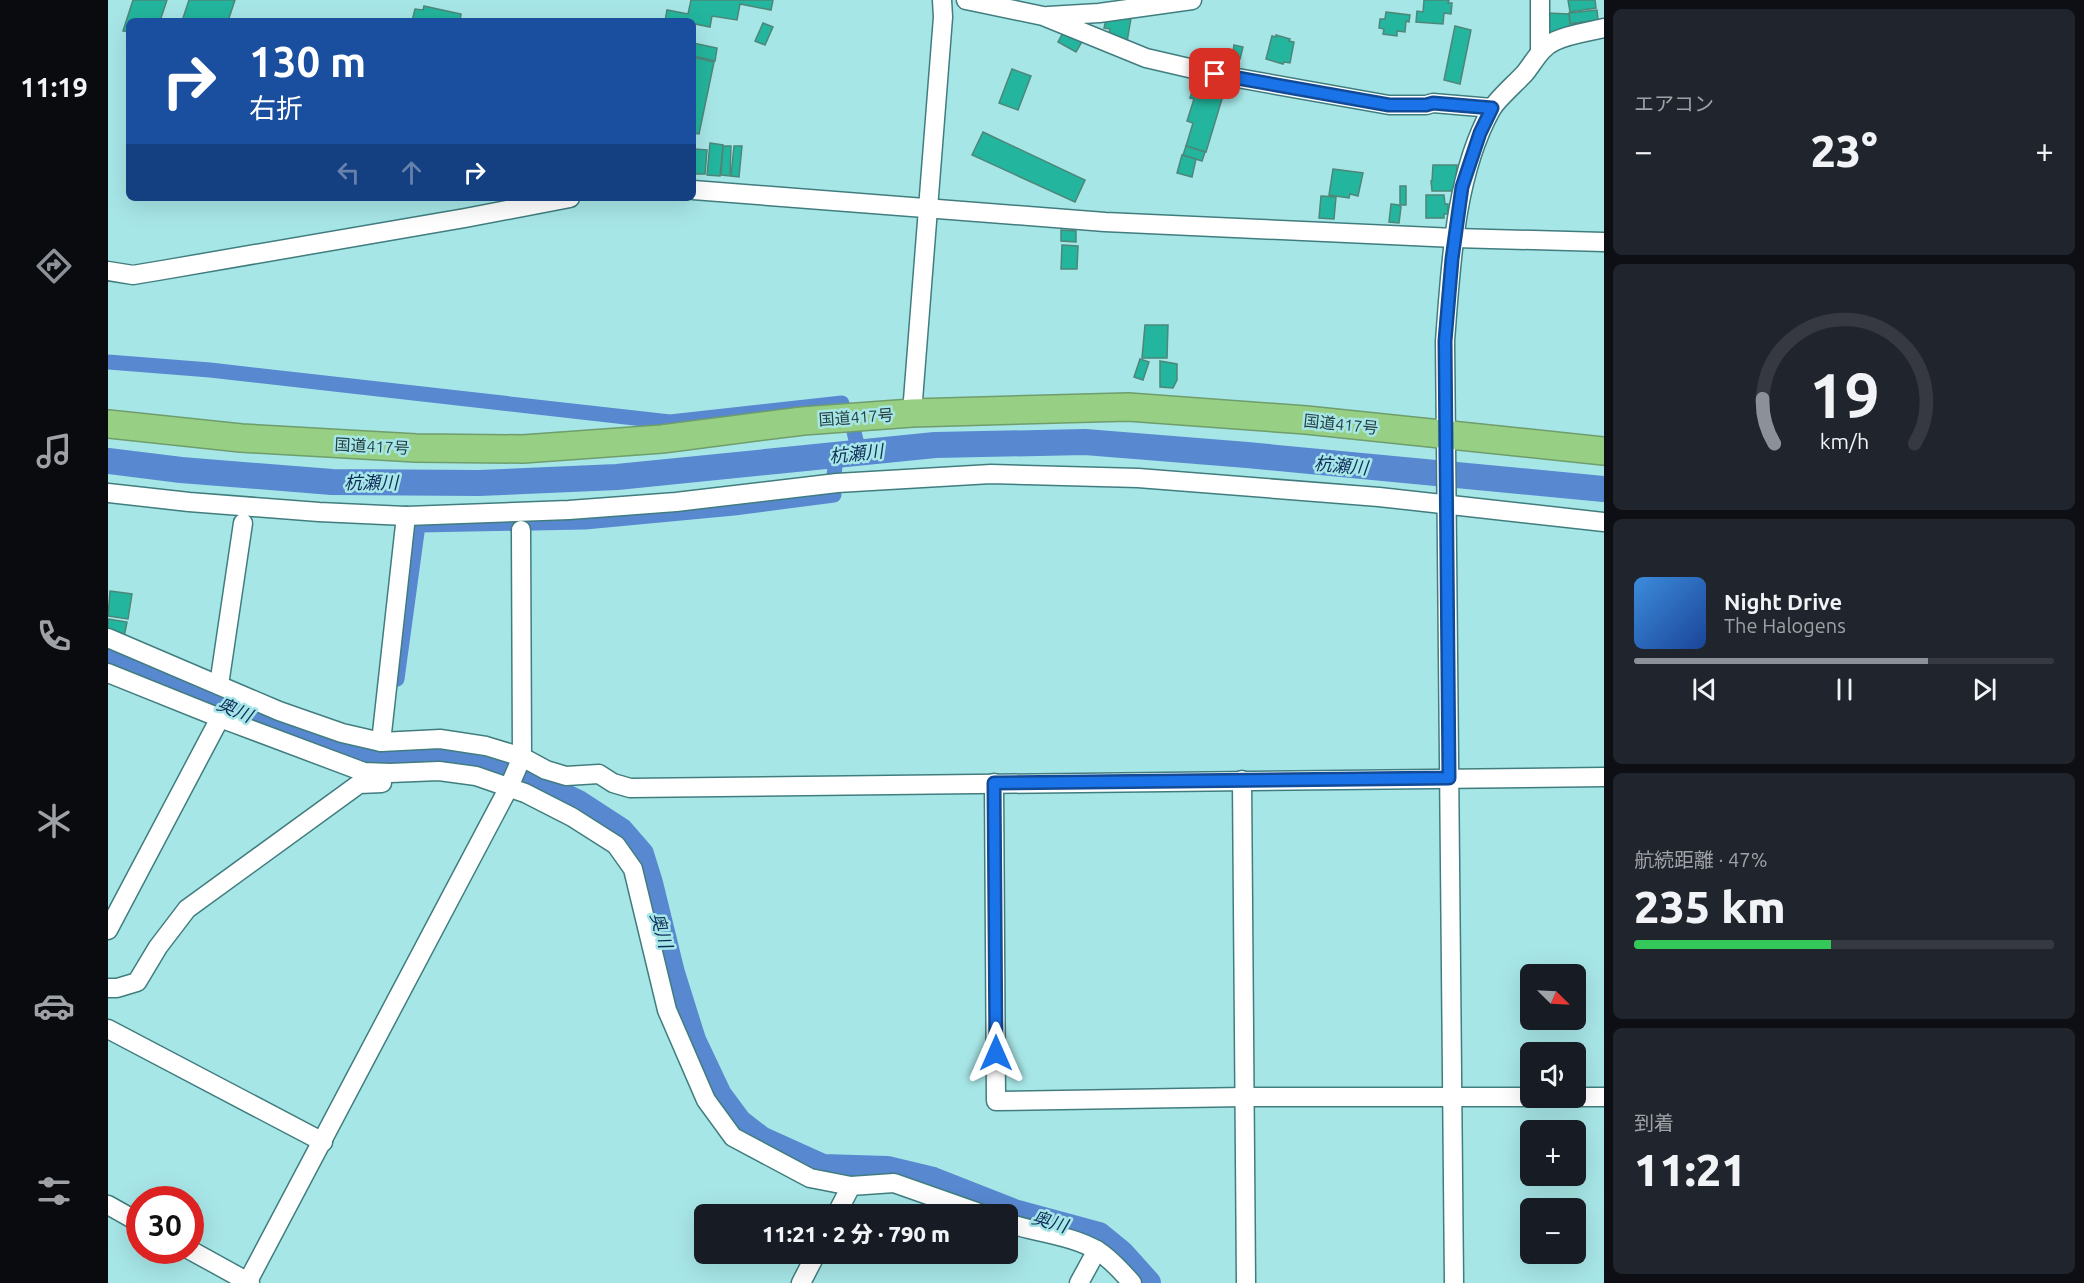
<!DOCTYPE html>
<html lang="ja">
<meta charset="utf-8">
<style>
body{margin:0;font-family:Ubuntu,"Noto Sans JP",sans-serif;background:#20242c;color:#f1f3f6;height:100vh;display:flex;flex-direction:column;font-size:22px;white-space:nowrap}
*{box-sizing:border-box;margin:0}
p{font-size:20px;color:#9ea1a6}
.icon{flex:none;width:33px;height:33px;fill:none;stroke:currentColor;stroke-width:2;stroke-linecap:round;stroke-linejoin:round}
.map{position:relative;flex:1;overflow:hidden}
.sheet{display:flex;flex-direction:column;gap:9px;padding:9px;background:#0d0f14;width:480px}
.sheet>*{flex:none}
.banner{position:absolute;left:18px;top:18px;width:570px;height:183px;border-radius:9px;box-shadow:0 6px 24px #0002;background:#1a4fa0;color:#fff;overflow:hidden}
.needle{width:39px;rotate:114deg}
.tools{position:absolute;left:1412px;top:964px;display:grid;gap:12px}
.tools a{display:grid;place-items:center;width:66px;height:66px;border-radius:9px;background:#171b24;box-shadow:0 6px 24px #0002;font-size:30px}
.speed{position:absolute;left:18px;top:1186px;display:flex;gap:12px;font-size:30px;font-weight:700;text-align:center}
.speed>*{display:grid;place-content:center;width:78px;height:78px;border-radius:50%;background:#171b24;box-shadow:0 6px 24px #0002;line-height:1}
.speed .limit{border:9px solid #d22;background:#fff;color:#111}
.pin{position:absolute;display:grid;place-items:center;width:51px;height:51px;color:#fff;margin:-26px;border-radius:12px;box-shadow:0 3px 9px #0006}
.me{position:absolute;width:66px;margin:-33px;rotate:0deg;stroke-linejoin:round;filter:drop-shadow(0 0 4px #0008)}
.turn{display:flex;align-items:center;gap:21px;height:126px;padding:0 24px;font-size:27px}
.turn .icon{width:78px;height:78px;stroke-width:2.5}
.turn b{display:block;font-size:42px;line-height:51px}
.lanes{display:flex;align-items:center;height:57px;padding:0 24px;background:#0003;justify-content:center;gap:30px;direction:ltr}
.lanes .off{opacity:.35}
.big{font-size:45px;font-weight:800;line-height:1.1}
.sheet .card{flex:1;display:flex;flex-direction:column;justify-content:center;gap:9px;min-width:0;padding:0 21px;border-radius:9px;background:#20242c}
.sheet .dial{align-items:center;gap:0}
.dial svg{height:156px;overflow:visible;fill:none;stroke:#363941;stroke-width:7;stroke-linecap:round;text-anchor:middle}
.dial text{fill:#f1f3f6;stroke:none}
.song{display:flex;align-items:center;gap:18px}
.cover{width:72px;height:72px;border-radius:9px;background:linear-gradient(135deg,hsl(210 70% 55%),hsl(220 70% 35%))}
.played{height:6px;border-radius:3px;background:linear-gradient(90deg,#8c9099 70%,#363941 70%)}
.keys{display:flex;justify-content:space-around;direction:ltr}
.heat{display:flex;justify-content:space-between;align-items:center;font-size:33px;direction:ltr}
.charge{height:9px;border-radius:4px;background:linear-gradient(90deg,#34c759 47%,#363941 0)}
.trip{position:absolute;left:586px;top:1204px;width:324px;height:60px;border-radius:9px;background:#171b24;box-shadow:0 6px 24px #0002;font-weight:800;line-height:60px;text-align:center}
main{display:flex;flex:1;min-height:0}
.tab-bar{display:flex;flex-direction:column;width:108px;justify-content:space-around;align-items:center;background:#090b0e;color:#9ea1a6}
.tab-bar .icon{width:42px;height:42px}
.tab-bar .selected{color:#8c9099}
.tab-bar b{font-size:27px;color:#f1f3f6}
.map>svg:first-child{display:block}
</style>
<main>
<nav class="tab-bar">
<b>11:19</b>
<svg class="icon selected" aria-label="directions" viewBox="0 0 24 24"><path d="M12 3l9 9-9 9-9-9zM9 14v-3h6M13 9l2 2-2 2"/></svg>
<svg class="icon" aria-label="music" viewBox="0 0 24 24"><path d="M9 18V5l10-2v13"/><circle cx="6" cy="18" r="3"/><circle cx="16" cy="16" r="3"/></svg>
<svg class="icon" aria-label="phone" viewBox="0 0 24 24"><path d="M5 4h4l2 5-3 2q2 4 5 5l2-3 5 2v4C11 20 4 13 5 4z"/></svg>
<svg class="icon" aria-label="climate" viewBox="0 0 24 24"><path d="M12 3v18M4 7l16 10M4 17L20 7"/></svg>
<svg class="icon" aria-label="car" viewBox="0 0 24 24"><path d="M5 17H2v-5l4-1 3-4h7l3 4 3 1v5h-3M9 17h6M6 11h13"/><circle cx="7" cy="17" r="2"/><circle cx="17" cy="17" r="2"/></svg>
<svg class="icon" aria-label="filters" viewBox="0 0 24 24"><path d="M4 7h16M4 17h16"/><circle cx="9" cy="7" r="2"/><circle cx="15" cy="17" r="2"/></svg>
</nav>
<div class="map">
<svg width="1496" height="1283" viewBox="0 0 1496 1283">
<rect width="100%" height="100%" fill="#a7e6e7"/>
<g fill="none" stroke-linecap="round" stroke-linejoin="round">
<g stroke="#5888d0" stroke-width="15">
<path d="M 0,362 L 102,370 L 562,422 L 734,403"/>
<path d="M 746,432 L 751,452"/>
<path d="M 726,477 L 728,454"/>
<path d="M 289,679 L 310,525 L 477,522 L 626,508 L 726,495"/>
</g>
<g stroke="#5888d0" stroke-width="26">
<path d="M 0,461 L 73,470 L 224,482 L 371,483 L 509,477 L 827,445 L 977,442 L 1139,455 L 1496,489"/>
<path d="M 0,656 L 128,712 L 213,744 L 257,754 L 317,752 L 374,758 L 413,775 L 470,803 L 513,831 L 533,854 L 542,883 L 564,973 L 585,1040 L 611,1095 L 631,1122 L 653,1139 L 715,1167 L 779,1169 L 825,1180 L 906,1212 L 991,1235 L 1013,1253 L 1040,1283"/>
</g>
</g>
<g fill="#23b59d" stroke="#4e867a" stroke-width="1.5">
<path d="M 25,0 L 59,0 L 52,21 L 21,21 L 21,32 L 15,31 Z"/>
<path d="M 81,0 L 127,0 L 120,21 L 74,21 Z"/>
<path d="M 583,0 L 665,0 L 663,10 L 632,4 L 629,20 L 604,16 L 602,27 L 587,24 L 586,29 L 585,21 L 557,21 L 559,10 L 580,14 Z"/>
<path d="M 1316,0 L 1341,0 L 1340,3 L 1344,3 L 1343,14 L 1336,13 L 1335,24 L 1308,22 L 1309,11 L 1315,12 Z"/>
<path d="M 1460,0 L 1487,0 L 1488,8 L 1462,12 Z"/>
<path d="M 316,6 L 353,14 L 352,21 L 304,21 L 307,9 L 315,10 Z"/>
<path d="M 1489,10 L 1490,20 L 1462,24 L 1461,13 Z"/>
<path d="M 1024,12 L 1019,42 L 1005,39 L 1005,35 L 1001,34 L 1002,29 L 996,28 L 998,20 L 1003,21 L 1004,15 Z"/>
<path d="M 1278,12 L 1302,15 L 1301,22 L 1298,21 L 1297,32 L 1289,31 L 1289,36 L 1275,34 L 1276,29 L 1271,28 L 1272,19 L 1277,19 Z"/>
<path d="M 1439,13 L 1461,14 L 1462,24 L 1475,22 L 1476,24 L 1438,35 Z"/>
<path d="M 655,23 L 665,27 L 657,45 L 647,41 Z"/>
<path d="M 1347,26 L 1363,30 L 1352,84 L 1336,80 Z"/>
<path d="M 957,29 L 975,40 L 968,52 L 950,42 Z"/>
<path d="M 1168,35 L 1182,39 L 1181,41 L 1186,42 L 1182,63 L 1176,62 L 1175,64 L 1158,59 L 1164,36 L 1168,37 Z"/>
<path d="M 585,43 L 609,48 L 607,61 L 585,56 Z"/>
<path d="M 1126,45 L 1135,47 L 1132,59 L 1124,58 Z"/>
<path d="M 585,57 L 606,62 L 591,134 L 585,133 Z"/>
<path d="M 904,69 L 923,76 L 910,110 L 891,103 Z"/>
<path d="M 1089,76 L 1120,79 L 1098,152 L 1078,146 L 1085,123 L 1079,121 L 1086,99 L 1082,98 Z"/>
<path d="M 875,132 L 977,180 L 967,202 L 864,155 Z"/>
<path d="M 602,143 L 615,145 L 612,176 L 599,175 Z"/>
<path d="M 615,146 L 623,146 L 622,176 L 613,175 Z"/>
<path d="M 626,146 L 634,146 L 631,177 L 623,176 Z"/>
<path d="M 1078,146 L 1097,152 L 1094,161 L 1075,155 Z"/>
<path d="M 586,149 L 599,150 L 597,174 L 585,174 Z"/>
<path d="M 1074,155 L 1088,159 L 1084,177 L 1069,173 Z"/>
<path d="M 1325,165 L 1349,165 L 1348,180 L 1350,191 L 1324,191 L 1323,181 L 1324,181 Z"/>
<path d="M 1225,169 L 1255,173 L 1250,196 L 1242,194 L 1241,198 L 1221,195 Z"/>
<rect x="1292" y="186" width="6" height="19"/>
<path d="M 1318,195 L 1336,195 L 1337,204 L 1340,204 L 1340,214 L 1336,214 L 1336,218 L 1318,218 Z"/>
<path d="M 1213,196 L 1228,197 L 1226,219 L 1211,218 Z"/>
<path d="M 1283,204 L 1291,205 L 1293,207 L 1291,223 L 1281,222 Z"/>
<path d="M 953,230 L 968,231 L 968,242 L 953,241 Z"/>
<path d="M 954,245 L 970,246 L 969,269 L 953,269 Z"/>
<path d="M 1037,325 L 1060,325 L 1059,358 L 1034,358 Z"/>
<path d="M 1032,359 L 1041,362 L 1035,380 L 1026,377 Z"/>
<path d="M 1052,361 L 1069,364 L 1069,380 L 1065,388 L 1052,387 Z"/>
<path d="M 2,591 L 24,594 L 20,619 L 0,616 Z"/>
<path d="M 0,619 L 19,622 L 16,637 L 0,630 Z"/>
</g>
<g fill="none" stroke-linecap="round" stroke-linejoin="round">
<defs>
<g id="minor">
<path d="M 858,0 L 935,16 L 1038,58 L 1107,74 L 1281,105 L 1318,105 L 1325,103 L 1384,108"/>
<path d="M 940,16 L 991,13 L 1084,0"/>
<path d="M 1432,52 L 1432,0"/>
<path d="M 585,190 L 997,222 L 1347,238 L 1496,242"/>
<path d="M 0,271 L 25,275 L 55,270 L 357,218 L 462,198"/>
<path d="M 804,413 L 835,17 L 834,0"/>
<path d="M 0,493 L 81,502 L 211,512 L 298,516 L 461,510 L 568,502 L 729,483 L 883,474 L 1030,478 L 1271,497 L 1496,522"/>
<path d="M 0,638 L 171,711 L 234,733 L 273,742 L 332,739 L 378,746 L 414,757 L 438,770 L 458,776 L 491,774 L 505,783 L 522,788 L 1496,777"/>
<path d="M 0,673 L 112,718"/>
<path d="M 111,685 L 135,523"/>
<path d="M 273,742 L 298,516"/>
<path d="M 1134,780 L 1138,1283"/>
<path d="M 886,783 L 888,1101 L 1136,1097 L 1422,1097"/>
<path d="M 0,930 L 112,718 L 256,772 L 282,773 L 331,771 L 368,776 L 417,793 L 464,817 L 508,845 L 525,869 L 559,1010 L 598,1100 L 625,1137 L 702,1178 L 743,1186"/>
<path d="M 0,988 L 9,988 L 29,982 L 50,947 L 79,909 L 251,784 L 274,783"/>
<path d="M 0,1029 L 215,1142"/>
<path d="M 1467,1097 L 1496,1097"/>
<path d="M 0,1205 L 32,1223"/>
<path d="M 728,1215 L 743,1186 L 786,1183 L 877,1215"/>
<path d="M 900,1223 C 928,1233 964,1235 990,1251 C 1003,1259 1014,1272 1024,1283"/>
<path d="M 82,1250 L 142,1283"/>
<path d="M 139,1283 L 401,787 L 414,757 L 413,530"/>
<path d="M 693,1283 L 708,1254"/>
<path d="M 971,1283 L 989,1250"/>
<path d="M 1346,1283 L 1337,341 C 1343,266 1346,177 1383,110 C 1388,100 1408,83 1417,73 C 1426,62 1433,47 1447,41 C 1462,34 1480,32 1496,28"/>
</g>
<path id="highway" d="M 0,424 L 133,438 L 308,448 L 415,449 L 554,439 L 695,421 L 804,413 L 1020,407 L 1198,420 L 1496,451"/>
</defs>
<use href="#minor" stroke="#417d7f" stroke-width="21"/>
<use href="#highway" stroke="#6f9d6c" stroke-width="30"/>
<use href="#minor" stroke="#fff" stroke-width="18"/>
<use href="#highway" stroke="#97d084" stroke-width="27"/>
</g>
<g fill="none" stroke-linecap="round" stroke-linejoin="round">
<defs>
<path id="route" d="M 888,1053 L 886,783 L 1341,778 L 1337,341 L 1344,259 L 1354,187 L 1372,133 L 1384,108 L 1325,103 L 1318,105 L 1281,105 L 1107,74"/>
</defs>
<use href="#route" stroke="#114b97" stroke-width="15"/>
<use href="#route" stroke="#1a73e8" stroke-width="10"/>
</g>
<g text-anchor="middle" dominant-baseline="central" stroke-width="5" stroke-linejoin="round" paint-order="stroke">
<g font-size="16" fill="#263f40" stroke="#a7e6e7">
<text transform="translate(748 417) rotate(-4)">国道417号</text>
<text transform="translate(1233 424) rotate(6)">国道417号</text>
<text transform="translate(264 446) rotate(3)">国道417号</text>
</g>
<g font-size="18" font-style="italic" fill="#0e2d5b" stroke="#a7e6e7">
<text transform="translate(748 453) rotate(-6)">杭瀬川</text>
<text transform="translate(1233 465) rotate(5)">杭瀬川</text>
<text x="263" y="482">杭瀬川</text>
<text transform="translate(127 709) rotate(23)">奥川</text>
<text transform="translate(554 930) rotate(74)">奥川</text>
<text transform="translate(942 1221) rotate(16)">奥川</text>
</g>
</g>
</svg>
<div class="tools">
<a><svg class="needle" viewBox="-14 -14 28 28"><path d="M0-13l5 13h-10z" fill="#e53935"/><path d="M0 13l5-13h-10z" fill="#9ea1a6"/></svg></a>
<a><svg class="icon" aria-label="sound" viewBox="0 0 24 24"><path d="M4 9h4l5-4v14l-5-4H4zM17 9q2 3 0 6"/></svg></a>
<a>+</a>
<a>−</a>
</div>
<div class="speed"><div class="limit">30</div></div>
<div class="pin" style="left:1107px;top:74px;background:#d93025"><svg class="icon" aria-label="arrive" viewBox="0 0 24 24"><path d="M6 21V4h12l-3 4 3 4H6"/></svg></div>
<svg class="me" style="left:888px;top:1053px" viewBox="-20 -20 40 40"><path d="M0-17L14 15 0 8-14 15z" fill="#1a73e8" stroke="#fff" stroke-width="4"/></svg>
<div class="trip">11:21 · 2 分 · 790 m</div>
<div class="banner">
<div class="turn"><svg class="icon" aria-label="right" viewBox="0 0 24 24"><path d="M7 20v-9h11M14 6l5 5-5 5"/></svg><div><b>130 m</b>右折</div></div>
<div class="lanes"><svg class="icon off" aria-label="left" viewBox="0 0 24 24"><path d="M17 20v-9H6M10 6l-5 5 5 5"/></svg><svg class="icon off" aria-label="ahead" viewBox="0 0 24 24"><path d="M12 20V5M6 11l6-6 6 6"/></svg><svg class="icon" aria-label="right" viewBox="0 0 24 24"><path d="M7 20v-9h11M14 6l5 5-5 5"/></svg></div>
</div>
</div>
<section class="sheet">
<div class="card"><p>エアコン</p>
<div class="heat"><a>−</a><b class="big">23°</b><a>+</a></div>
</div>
<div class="card dial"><svg viewBox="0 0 100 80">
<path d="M14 69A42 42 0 1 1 86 69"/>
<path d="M14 69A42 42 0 0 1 8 46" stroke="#8c9099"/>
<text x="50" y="56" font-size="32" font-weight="700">19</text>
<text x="50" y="72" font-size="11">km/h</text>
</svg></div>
<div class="card">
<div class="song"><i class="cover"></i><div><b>Night Drive</b><p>The Halogens</p></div></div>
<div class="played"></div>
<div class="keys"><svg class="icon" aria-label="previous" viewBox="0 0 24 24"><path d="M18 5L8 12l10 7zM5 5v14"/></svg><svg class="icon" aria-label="pause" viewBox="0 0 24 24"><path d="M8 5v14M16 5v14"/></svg><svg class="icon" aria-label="next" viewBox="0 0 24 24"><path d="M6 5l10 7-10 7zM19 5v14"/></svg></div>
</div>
<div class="card"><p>航続距離 · 47%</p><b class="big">235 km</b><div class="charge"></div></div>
<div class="card"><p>到着</p><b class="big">11:21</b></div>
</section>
</main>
